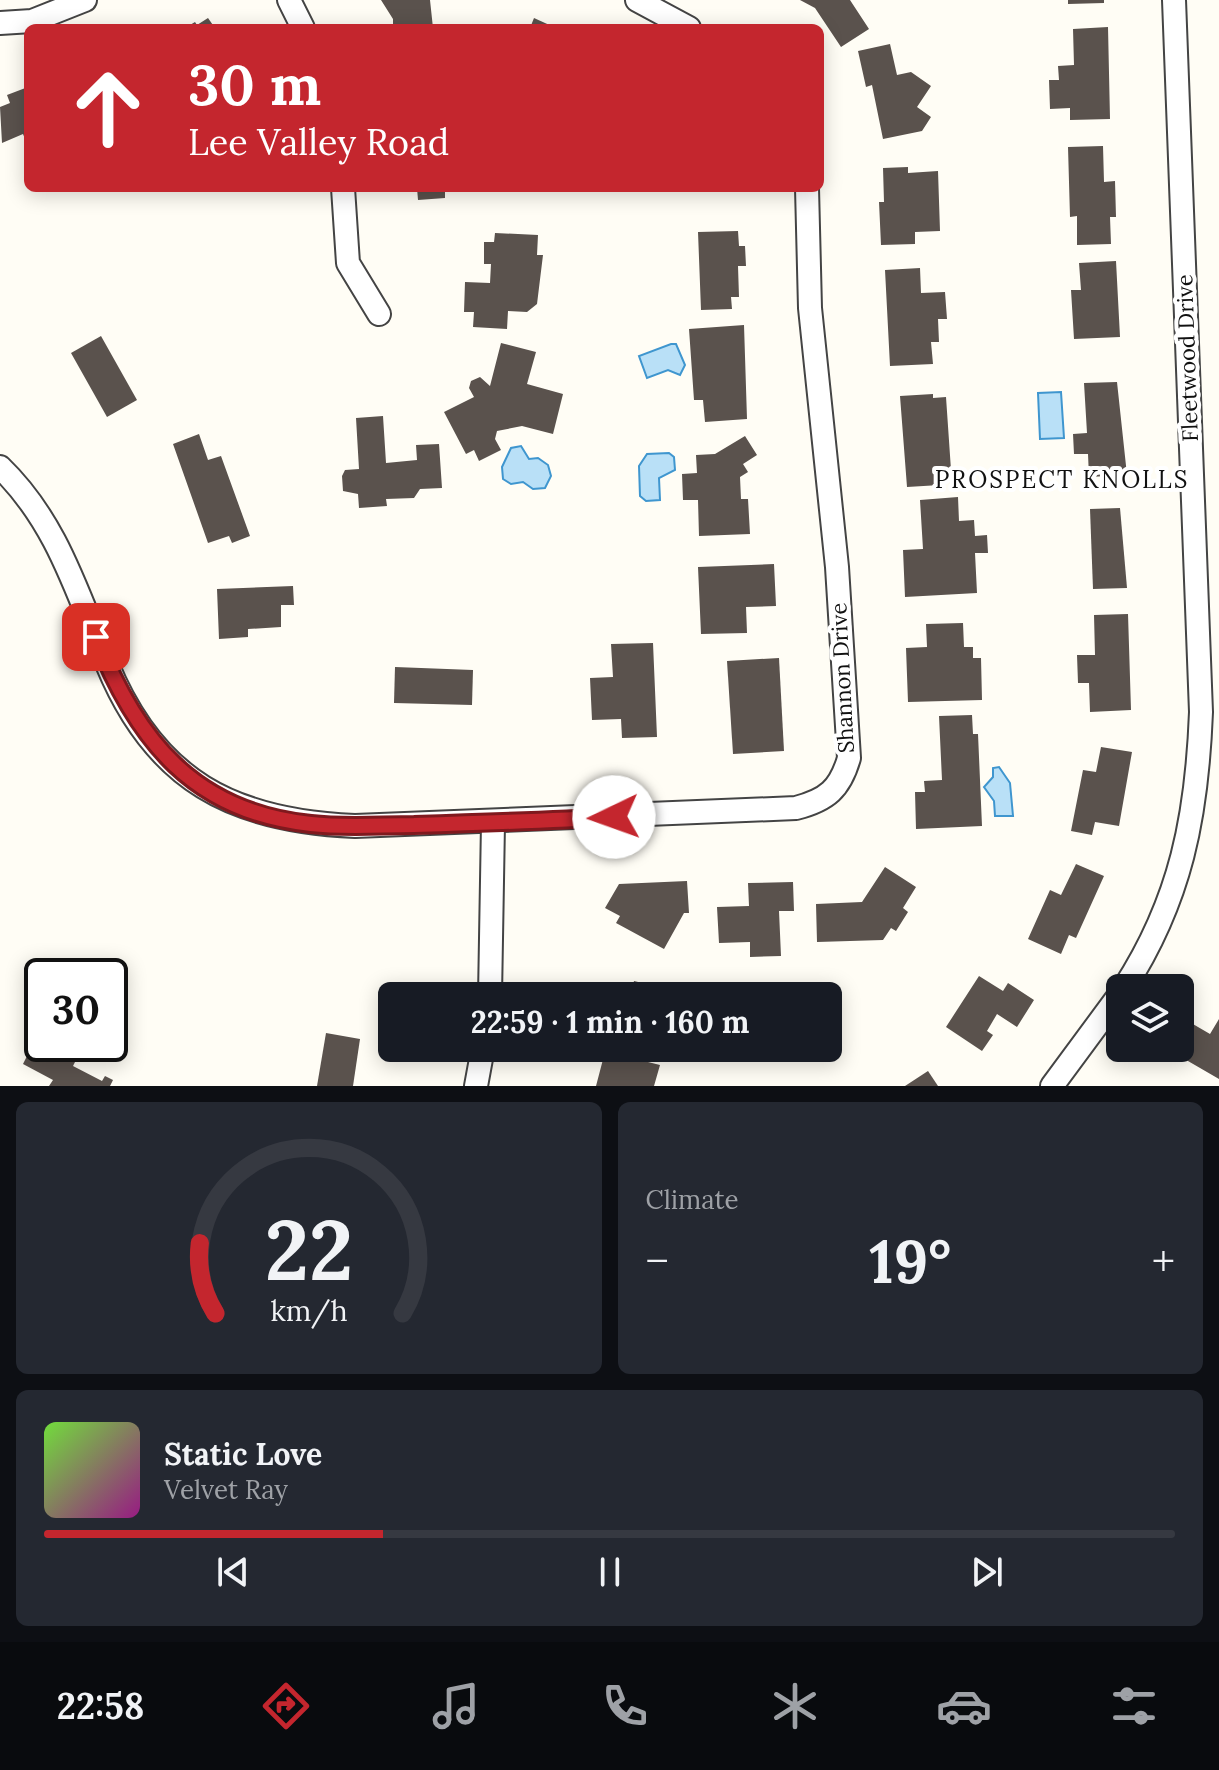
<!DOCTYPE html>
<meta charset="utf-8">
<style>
body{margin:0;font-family:Lora,serif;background:#242831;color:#f1f3f6;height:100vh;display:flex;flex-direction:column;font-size:30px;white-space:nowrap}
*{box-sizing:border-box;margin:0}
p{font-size:26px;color:#9ea1a6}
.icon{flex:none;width:44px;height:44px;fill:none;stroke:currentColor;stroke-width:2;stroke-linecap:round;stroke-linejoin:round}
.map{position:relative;height:1086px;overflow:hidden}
.side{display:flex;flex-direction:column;gap:16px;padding:16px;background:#0d0f14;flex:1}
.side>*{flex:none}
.hud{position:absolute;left:24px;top:24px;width:800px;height:168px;border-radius:12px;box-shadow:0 4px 20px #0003;background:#c4262e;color:#fff;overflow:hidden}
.controls{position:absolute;left:1106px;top:974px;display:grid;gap:16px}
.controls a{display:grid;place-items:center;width:88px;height:88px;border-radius:12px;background:#171b24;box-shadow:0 4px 20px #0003;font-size:40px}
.speed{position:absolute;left:24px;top:958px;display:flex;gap:16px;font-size:40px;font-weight:700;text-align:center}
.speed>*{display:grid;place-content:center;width:104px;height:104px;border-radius:50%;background:#171b24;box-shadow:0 4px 20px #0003;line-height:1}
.speed .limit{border:4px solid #111;border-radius:12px;background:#fff;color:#111}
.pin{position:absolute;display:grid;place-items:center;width:68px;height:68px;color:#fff;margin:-34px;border-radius:16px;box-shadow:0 4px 12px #0006}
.me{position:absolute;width:88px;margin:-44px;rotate:267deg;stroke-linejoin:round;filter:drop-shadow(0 0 6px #0008)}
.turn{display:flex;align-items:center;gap:28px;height:168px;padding:0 32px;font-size:36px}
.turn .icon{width:104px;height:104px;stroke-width:2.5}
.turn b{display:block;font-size:56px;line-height:68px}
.big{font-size:60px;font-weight:800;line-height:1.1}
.side .tile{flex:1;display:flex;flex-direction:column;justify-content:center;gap:12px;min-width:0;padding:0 28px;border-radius:12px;background:#242831}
.side .dial{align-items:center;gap:0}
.dial svg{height:208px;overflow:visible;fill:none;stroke:#363941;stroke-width:7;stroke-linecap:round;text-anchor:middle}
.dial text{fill:#f1f3f6;stroke:none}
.song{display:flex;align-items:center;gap:24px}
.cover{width:96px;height:96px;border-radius:12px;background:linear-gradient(135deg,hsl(100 70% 55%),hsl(310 70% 35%))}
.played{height:8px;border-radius:4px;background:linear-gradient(90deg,#c4262e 30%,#363941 30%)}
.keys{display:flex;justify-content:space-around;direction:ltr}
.heat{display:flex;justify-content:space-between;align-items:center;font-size:44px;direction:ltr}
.side .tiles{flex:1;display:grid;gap:16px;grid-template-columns:1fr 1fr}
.tile:last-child{grid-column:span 2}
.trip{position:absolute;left:378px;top:982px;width:464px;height:80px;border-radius:12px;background:#171b24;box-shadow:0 4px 20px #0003;font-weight:800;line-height:80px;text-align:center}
.tabs{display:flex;height:128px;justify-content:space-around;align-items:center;background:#090b0e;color:#9ea1a6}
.tabs .icon{width:56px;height:56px}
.tabs .on{color:#c4262e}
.tabs b{font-size:36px;color:#f1f3f6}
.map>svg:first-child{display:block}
</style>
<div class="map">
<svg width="1219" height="1086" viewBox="0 0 1219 1086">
<rect width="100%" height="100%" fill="#fffdf5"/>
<g fill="#b9e0f7" stroke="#3f96cf" stroke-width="2">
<path d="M 671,344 L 676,344 L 685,365 L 680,375 L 668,370 L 647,378 L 639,356 Z"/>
<path d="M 1061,392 L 1064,438 L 1040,439 L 1038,393 Z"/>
<path d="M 521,446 L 529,459 L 538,458 L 548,465 L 551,476 L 545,488 L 533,489 L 523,482 L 511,484 L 503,479 L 502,467 L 511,448 Z"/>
<path d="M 669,453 L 674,457 L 675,470 L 659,478 L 660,500 L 646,501 L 640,496 L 639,466 L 647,454 Z"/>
<path d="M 999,767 L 1010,783 L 1013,816 L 995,816 L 994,801 L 984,787 L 993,777 L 993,768 Z"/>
</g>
<g fill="#5a524d">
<path d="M 381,0 L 430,0 L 433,28 L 393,28 L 393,19 Z"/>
<path d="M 800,0 L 850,0 L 869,29 L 841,47 L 815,8 Z"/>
<path d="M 1068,0 L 1104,0 L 1104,3 L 1068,4 Z"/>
<path d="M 208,18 L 215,28 L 185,28 L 195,22 L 197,25 Z"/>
<path d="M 534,18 L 556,28 L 530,28 Z"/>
<path d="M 1108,27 L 1110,119 L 1070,120 L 1070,108 L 1050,109 L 1049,80 L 1059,80 L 1058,66 L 1074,65 L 1073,29 Z"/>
<path d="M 890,44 L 897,75 L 911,72 L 931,86 L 917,107 L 931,117 L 922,131 L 883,139 L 872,85 L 866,87 L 858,51 Z"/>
<path d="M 28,87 L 28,146 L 23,134 L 2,143 L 0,107 L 10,103 L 7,95 Z"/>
<path d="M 1103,146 L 1104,182 L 1115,181 L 1116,217 L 1110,217 L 1111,244 L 1077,245 L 1077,216 L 1070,217 L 1068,147 Z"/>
<path d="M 908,167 L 908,173 L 938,171 L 940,231 L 915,232 L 915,244 L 881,245 L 879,202 L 884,202 L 883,168 Z"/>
<path d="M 417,188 L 445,188 L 445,198 L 418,200 Z"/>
<path d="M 738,231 L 739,246 L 745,246 L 746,266 L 738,266 L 739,297 L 731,297 L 732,309 L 701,310 L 698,232 Z"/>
<path d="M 495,233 L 538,235 L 537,255 L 543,255 L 537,304 L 527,312 L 508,311 L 507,329 L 473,327 L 474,312 L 464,312 L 465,282 L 490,283 L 491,264 L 484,264 L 484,242 L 494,242 Z"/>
<path d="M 1116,261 L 1120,337 L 1074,339 L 1071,290 L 1081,290 L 1079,263 Z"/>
<path d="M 920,268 L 921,293 L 945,292 L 947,319 L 938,319 L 939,342 L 931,342 L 933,364 L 890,366 L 885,270 Z"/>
<path d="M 744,325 L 747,419 L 705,422 L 703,400 L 694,400 L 689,329 Z"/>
<path d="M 101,336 L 137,400 L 107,417 L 71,353 Z"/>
<path d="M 501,343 L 536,352 L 527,384 L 563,394 L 553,434 L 522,426 L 497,431 L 495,439 L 501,450 L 479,461 L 474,450 L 466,454 L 444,412 L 474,397 L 469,388 L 471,381 L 480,377 L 490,386 Z"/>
<path d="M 1117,382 L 1127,475 L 1089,477 L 1088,454 L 1074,454 L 1073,434 L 1087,433 L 1084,383 Z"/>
<path d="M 933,394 L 933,398 L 946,397 L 951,470 L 939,471 L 940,485 L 907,487 L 900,396 Z"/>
<path d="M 383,416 L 386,463 L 417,460 L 416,445 L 439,444 L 442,488 L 420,489 L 414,498 L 386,499 L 387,506 L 359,508 L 358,494 L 343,491 L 342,476 L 345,470 L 359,469 L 356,418 Z"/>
<path d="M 199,434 L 208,460 L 221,456 L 250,536 L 232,543 L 229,536 L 208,543 L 173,444 Z"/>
<path d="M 745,436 L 757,455 L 743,464 L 748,472 L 740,477 L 741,499 L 748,499 L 750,534 L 699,536 L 698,500 L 683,500 L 682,474 L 697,473 L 696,455 L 715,454 Z"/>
<path d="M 958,497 L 959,521 L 974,520 L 975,536 L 987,535 L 988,553 L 975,553 L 977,593 L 905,597 L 903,550 L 923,549 L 920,500 Z"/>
<path d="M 1120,508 L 1127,588 L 1093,589 L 1090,509 Z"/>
<path d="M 774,564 L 776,606 L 746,607 L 747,633 L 701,634 L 698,567 Z"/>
<path d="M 293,586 L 294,605 L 281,605 L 281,627 L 248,629 L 248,637 L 219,639 L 217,589 Z"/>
<path d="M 1128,614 L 1131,710 L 1090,712 L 1089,683 L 1078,683 L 1077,655 L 1095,655 L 1094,615 Z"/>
<path d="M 963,623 L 964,647 L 973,647 L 973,658 L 981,658 L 982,700 L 908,702 L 906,648 L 927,647 L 926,624 Z"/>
<path d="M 653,643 L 657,737 L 622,738 L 621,719 L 592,720 L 590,678 L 613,677 L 611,644 Z"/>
<path d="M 779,658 L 784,751 L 733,754 L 727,661 Z"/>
<path d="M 395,667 L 473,670 L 472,705 L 394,703 Z"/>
<path d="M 972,715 L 973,734 L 978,734 L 982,826 L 916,829 L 915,792 L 925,792 L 924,781 L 942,780 L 939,716 Z"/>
<path d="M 1101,747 L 1132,752 L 1119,826 L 1095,822 L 1092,835 L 1071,831 L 1083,770 L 1096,772 Z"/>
<path d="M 1076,864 L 1104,876 L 1076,938 L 1069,935 L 1061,954 L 1028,939 L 1050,890 L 1061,895 Z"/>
<path d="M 885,867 L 916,887 L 903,908 L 908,912 L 896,931 L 891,928 L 883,940 L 817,942 L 816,904 L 862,902 Z"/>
<path d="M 687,881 L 689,913 L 684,913 L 664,949 L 616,923 L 620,916 L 605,908 L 619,884 Z"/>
<path d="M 793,882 L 794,911 L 779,911 L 781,956 L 750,957 L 750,942 L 719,943 L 717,907 L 749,906 L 748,883 Z"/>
<path d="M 979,976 L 1003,991 L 1008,983 L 1034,1000 L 1017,1027 L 997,1014 L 987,1031 L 993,1035 L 982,1051 L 946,1027 Z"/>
<path d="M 634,981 L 667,989 L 666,996 L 620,996 L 622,988 L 632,990 Z"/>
<path d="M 1219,1019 L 1219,1079 L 1169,1050 L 1180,1048 L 1180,1032 L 1186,1020 L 1210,1034 Z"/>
<path d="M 326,1033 L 360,1039 L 353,1086 L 317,1086 Z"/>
<path d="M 35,1040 L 77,1058 L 73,1066 L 102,1081 L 105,1076 L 113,1080 L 110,1086 L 49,1086 L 53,1080 L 23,1064 Z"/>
<path d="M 606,1048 L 652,1048 L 648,1062 L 660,1065 L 654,1086 L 596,1086 Z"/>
<path d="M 928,1071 L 938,1086 L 905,1086 Z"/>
</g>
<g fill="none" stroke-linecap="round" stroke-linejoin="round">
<defs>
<g id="street">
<path d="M 289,0 L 303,28"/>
<path d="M 637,0 L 689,28"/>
<path d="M 0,23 L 32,21 L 85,0"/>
<path d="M 343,188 L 348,263 L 379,314"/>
<path d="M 0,467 C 57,522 77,593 107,664 C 155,781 233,821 355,826 L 796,808 C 827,800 840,789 849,758 L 837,567 L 810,308 L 807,188"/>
<path d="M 1124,988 C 1181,900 1197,816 1201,712 L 1174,0"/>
<path d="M 490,996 L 493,823"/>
<path d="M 476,1086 L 483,1048"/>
<path d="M 1052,1086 L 1120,994"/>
</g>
</defs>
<use href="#street" stroke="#444" stroke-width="26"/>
<use href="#street" stroke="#fff" stroke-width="22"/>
</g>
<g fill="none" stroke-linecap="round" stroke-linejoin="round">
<defs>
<path id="route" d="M 96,637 C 136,740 194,812 311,824 C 345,828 380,825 414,825 C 481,823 547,821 614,817"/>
</defs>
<use href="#route" stroke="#7f191e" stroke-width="20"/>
<use href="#route" stroke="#c4262e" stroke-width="14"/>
</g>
<g text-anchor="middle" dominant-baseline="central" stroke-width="8" stroke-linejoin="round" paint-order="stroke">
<g font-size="22" fill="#111" stroke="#fff">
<text transform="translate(1187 358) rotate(-92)">Fleetwood Drive</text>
<text transform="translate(842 678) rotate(-93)">Shannon Drive</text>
</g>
<g font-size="24" letter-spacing="2" fill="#111" stroke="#fff">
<text x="1062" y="479">PROSPECT KNOLLS</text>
</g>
</g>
</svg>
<div class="controls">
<a><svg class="icon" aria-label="layers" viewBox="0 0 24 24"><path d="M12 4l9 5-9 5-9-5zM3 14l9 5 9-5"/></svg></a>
</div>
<div class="speed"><div class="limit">30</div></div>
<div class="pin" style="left:96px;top:637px;background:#d93025"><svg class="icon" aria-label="arrive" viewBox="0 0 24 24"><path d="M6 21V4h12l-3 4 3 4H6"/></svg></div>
<svg class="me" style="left:614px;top:817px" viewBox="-20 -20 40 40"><circle r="19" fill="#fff"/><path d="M0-13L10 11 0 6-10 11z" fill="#c4262e"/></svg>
<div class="trip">22:59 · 1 min · 160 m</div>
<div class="hud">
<div class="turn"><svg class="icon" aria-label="ahead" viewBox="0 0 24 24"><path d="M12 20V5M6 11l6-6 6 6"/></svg><div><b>30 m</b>Lee Valley Road</div></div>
</div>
</div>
<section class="side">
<div class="tiles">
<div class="tile dial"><svg viewBox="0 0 100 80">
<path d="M14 69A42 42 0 1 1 86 69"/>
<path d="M14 69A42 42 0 0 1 8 42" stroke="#c4262e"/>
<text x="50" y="56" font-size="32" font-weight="700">22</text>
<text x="50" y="72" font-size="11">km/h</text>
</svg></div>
<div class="tile"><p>Climate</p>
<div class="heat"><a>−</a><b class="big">19°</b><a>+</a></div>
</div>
<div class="tile">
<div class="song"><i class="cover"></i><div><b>Static Love</b><p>Velvet Ray</p></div></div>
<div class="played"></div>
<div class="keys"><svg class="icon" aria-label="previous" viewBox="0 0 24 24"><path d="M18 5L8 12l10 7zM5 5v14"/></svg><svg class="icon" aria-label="pause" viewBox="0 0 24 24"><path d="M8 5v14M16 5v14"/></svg><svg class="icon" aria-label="next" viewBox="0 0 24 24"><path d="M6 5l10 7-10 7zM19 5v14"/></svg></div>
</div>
</div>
</section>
<nav class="tabs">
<b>22:58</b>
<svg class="icon on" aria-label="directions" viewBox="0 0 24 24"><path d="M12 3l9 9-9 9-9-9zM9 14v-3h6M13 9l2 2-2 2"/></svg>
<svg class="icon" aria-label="music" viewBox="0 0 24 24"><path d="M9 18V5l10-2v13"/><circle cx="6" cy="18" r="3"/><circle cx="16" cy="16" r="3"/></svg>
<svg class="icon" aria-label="phone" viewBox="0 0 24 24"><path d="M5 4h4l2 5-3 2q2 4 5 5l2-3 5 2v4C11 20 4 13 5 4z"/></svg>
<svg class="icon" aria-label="climate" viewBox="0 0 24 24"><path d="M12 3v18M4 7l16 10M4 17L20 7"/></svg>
<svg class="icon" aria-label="car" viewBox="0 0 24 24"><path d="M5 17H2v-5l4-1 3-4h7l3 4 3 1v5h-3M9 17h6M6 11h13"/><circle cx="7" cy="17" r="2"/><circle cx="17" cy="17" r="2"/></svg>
<svg class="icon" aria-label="filters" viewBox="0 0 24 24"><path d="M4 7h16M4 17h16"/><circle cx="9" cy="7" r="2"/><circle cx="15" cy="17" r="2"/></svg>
</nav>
